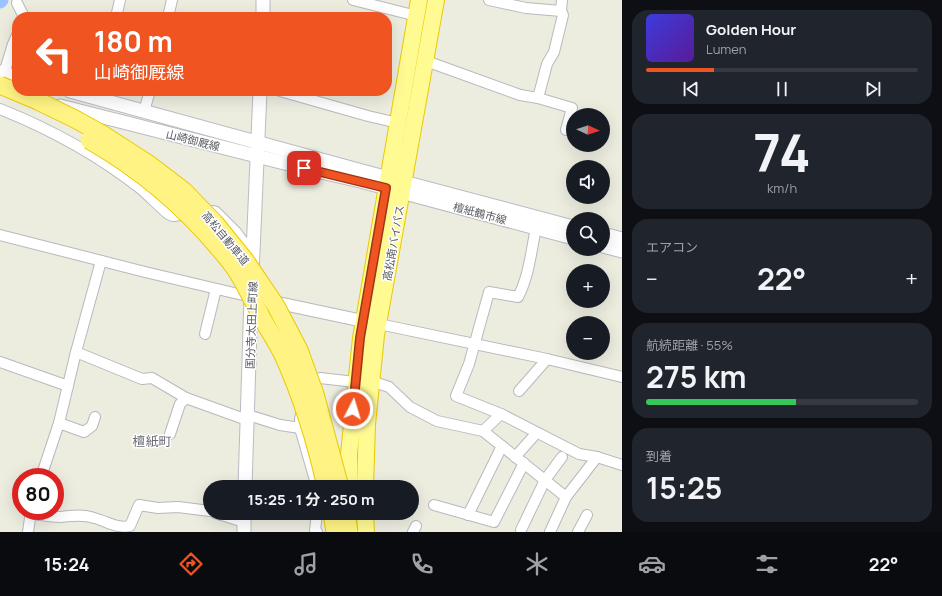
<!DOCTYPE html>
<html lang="ja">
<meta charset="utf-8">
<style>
body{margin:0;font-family:Manrope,"Noto Sans JP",sans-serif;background:#20242c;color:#f1f3f6;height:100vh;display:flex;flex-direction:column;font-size:15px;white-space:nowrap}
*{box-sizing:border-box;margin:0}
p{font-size:13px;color:#9ea1a6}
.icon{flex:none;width:22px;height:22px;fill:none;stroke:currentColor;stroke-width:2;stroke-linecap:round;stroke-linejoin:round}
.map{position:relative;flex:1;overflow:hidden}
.panel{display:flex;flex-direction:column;gap:10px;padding:10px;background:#0d0f14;width:320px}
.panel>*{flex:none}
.top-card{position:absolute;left:12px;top:12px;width:380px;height:84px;border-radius:16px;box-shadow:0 4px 16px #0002;background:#f05421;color:#fff;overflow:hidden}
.needle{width:26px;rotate:94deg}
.buttons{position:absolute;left:566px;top:108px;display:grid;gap:8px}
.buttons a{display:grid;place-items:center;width:44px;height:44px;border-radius:50%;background:#171b24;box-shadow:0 4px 16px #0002;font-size:20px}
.speed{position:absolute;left:12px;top:468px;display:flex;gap:8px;font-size:20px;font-weight:700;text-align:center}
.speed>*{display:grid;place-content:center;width:52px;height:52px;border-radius:50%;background:#171b24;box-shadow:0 4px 16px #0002;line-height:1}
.speed .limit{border:6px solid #d22;background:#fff;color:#111}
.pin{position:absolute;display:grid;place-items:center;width:34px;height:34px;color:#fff;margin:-17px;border-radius:8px;box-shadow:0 2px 6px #0006}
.me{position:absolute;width:44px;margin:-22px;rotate:5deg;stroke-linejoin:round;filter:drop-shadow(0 0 3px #0008)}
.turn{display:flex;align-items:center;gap:14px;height:84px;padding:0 16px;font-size:18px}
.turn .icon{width:52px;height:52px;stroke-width:2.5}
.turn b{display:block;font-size:28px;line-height:34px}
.big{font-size:30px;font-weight:700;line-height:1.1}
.panel .card{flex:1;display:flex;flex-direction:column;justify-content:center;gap:6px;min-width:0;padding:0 14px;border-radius:16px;background:#20242c}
.panel .dial{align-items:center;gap:0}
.dial b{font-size:52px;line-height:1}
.song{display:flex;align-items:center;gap:12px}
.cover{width:48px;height:48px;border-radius:6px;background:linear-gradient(135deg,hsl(240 70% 55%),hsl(270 70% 35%))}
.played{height:4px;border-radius:2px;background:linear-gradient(90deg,#f05421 25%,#363941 25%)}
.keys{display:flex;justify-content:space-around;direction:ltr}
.heat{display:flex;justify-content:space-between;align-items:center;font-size:22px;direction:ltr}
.charge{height:6px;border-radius:3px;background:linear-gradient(90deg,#34c759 55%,#363941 0)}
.trip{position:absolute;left:203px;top:480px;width:216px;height:40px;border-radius:20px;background:#171b24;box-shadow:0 4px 16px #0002;font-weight:700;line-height:40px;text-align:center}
.dock{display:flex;height:64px;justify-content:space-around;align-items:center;background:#090b0e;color:#9ea1a6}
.dock .icon{width:28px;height:28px}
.dock .selected{color:#f05421}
.dock b{font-size:18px;color:#f1f3f6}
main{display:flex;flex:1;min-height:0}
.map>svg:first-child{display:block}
</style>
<main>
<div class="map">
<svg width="622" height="532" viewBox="0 0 622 532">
<rect width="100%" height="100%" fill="#ececdf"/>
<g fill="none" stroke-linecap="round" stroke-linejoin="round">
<path stroke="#9cc3ff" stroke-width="15" d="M 0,1 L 1,0"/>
<defs>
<g id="minor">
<path d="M 353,0 L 417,16"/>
<path d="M 489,0 L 526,8 L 561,11 L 562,0"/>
<path d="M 17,3 L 24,17"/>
<path d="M 116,17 L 120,0"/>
<path d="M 168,17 L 172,0"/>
<path d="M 426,61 L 520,95 L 538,98 L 572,108 L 566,130"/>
<path d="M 2,80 L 13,44 L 17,35"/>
<path d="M 280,91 L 368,116 L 398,123"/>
<path d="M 538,98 L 547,64 L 554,52 L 563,15 L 561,11"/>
<path d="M 0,109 C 50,129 98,155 141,189 C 150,197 159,206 168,214 L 173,216 L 189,214"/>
<path d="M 144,111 L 150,91"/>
<path d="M 213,211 L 216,212 L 236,232 L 253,255"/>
<path d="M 0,235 L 145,272 L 251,297"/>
<path d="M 374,323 L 547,359 L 622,377"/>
<path d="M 205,334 L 216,289"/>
<path d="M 76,352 L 142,379 L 152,378 L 186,398 L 247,420"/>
<path d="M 0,362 L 68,386"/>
<path d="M 371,381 L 389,387 L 410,407 L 437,421 L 483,431 L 566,497 L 597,457 L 622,465"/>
<path d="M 312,390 L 316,380 L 320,378 L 355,382"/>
<path d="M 519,391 L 547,359"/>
<path d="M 302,410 L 300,419 L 300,428 L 317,487"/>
<path d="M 501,414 L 456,396 L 469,364 L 489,292 L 518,297 C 529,276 531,252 536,228"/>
<path d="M 248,415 L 280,425 L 300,428"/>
<path d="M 59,423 L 84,432 L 92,426 L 95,417"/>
<path d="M 483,431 L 501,414 L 579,454 L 597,457"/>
<path d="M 170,434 L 180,404 L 186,398"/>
<path d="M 515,457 L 533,437"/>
<path d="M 41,477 L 59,423 L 76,352 L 101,261"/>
<path d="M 434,505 L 494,522 L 524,463"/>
<path d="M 215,513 L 244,522"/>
<path d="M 32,514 C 41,515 50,517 60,517 C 71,516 83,514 94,518 C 107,521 116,529 130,526 L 139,505 L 158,508 L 178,507 L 210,511"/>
<path d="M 468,515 L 502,446"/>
<path d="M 521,530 L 545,480 L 562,457"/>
<path d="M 28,532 L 31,511"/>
<path d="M 317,532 L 315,530 L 317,513"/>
<path d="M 413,532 L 416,526"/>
<path d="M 550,532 L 566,497"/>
<path d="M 578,532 L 587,515"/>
</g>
<path id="tertiary" d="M 269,301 L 363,321"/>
<g id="secondary">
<path d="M 263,17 L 263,0"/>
<path d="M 0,72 L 17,77"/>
<path d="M 70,91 L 362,171 L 573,227"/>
<path d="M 60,106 L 304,168 L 360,181 L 573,238"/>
<path d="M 603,234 L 622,239"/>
<path d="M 603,246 L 622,251"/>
<path d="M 252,275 L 260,91"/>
<path d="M 245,487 L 251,297"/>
<path d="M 244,532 L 244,513"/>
</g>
<g id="trunk">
<path d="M 349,487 L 349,454 L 361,338 L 419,0"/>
<path d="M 365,487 L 367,424 L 376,335 L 436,0"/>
<path d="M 365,513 L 366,532"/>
</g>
</defs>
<use href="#minor" stroke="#b7b9bf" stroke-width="12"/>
<use href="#tertiary" stroke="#b7b9bf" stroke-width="14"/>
<use href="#secondary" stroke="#babcc4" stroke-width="15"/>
<use href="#trunk" stroke="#ebc900" stroke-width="18"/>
<use href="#minor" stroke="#fff" stroke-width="10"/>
<use href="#tertiary" stroke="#fff" stroke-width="12"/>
<use href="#secondary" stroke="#fff" stroke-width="13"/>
<use href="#trunk" stroke="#fffa92" stroke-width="16"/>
<defs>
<g id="motorway-bridge">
<path d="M 0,85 L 38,101 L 75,119 L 102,134 L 150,165 L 184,191 L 215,223 L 245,260 L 276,306 L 299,350 L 315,394 L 340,487"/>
<path d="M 89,140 C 145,172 195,216 234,267 C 244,281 251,298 259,312 C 266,327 276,340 283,355 C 302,397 316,442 326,487"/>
<path d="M 332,513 L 335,532"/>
<path d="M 346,513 L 349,532"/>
</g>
</defs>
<use href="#motorway-bridge" stroke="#ebc900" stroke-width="19" stroke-linecap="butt"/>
<use href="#motorway-bridge" stroke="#fff483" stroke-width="17"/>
</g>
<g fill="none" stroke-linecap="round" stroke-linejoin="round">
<defs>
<path id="route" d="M 304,168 L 386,188 L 360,338 L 353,409"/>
</defs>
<use href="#route" stroke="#9c3715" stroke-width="10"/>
<use href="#route" stroke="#f05421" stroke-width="7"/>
</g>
<g text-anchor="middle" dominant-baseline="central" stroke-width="3" stroke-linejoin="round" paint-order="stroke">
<g font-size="11" fill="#585b61" stroke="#fff">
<text transform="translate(193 140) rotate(14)">山崎御厩線</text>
<text transform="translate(480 213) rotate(15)">檀紙鶴市線</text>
<text transform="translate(226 238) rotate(50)">高松自動車道</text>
<text transform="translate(393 243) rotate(-80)">高松南バイパス</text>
<text transform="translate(251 325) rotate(-88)">国分寺太田上町線</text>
</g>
<g font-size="13" fill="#696c73" stroke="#fff">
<text x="152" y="441">檀紙町</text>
</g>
</g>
</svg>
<div class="buttons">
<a><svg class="needle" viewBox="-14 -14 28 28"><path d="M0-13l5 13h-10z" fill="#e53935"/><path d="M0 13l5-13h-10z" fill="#9ea1a6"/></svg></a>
<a><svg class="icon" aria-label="sound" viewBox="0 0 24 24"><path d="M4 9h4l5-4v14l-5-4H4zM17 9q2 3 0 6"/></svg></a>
<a><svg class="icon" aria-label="search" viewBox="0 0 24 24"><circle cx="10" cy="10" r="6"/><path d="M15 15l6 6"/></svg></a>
<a>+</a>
<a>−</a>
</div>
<div class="speed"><div class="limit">80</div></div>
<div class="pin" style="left:304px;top:168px;background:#d93025"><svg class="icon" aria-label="arrive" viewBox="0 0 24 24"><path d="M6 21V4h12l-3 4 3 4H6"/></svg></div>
<svg class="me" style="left:353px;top:409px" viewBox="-20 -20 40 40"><circle r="17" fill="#f05421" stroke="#fff" stroke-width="3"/><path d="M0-11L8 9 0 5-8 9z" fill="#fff"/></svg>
<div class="trip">15:25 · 1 分 · 250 m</div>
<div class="top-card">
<div class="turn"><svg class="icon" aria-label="left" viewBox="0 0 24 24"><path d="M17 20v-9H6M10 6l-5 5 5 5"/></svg><div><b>180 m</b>山崎御厩線</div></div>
</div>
</div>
<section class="panel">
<div class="card">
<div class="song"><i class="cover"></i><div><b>Golden Hour</b><p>Lumen</p></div></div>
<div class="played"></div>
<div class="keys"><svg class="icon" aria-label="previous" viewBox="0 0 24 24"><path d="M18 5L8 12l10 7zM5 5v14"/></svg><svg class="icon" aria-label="pause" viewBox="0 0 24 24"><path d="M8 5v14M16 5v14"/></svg><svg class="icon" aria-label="next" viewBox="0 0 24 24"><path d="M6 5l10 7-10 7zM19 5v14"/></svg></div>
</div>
<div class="card dial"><b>74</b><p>km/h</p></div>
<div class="card"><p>エアコン</p>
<div class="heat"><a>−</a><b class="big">22°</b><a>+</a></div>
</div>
<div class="card"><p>航続距離 · 55%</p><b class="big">275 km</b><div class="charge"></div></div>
<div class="card"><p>到着</p><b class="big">15:25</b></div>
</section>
</main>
<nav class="dock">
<b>15:24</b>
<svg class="icon selected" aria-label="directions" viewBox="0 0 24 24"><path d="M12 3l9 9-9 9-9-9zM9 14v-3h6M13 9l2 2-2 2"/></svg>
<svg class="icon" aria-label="music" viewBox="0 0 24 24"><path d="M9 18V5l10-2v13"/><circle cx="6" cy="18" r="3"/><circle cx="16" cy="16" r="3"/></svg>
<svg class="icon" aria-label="phone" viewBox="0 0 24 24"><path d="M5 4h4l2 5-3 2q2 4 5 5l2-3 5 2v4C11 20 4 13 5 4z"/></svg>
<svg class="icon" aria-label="climate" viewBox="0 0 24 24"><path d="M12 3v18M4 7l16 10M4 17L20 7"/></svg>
<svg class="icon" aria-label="car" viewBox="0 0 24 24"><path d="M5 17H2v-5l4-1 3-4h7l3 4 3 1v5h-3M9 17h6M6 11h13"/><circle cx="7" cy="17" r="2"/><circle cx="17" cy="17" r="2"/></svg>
<svg class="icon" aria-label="filters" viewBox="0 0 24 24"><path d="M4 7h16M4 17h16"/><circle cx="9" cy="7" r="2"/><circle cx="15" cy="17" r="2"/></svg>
<b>22°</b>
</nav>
